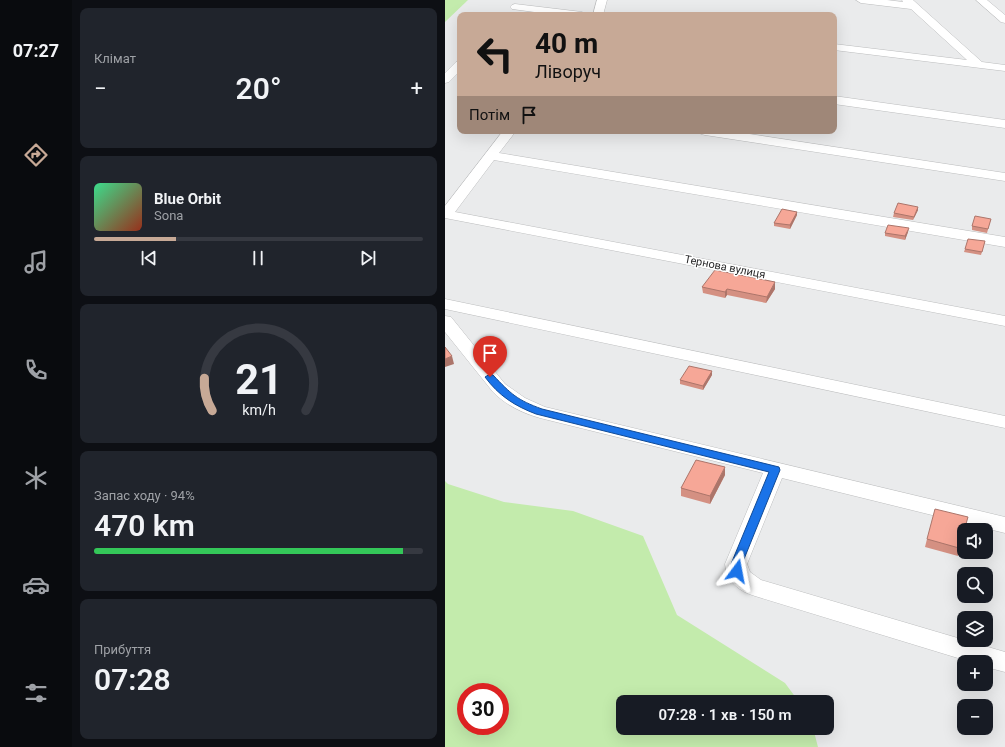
<!DOCTYPE html>
<html lang="uk">
<meta charset="utf-8">
<style>
body{margin:0;font-family:Roboto,sans-serif;background:#20242c;color:#f1f3f6;height:100vh;display:flex;flex-direction:column;font-size:15px;white-space:nowrap}
*{box-sizing:border-box;margin:0}
p{font-size:13px;color:#9ea1a6}
.icon{flex:none;width:22px;height:22px;fill:none;stroke:currentColor;stroke-width:2;stroke-linecap:round;stroke-linejoin:round}
.map{position:relative;flex:1;overflow:hidden}
.panel{display:flex;flex-direction:column;gap:8px;padding:8px;background:#0d0f14;width:373px}
.panel>*{flex:none}
.top-card{position:absolute;left:12px;top:12px;width:380px;height:122px;border-radius:8px;box-shadow:0 4px 16px #0002;background:#c7a996;color:#111;overflow:hidden}
.controls{position:absolute;left:512px;top:523px;display:grid;gap:8px}
.controls a{display:grid;place-items:center;width:36px;height:36px;border-radius:8px;background:#171b24;box-shadow:0 4px 16px #0002;font-size:20px}
.speed{position:absolute;left:12px;top:683px;display:flex;gap:8px;font-size:20px;font-weight:700;text-align:center}
.speed>*{display:grid;place-content:center;width:52px;height:52px;border-radius:50%;background:#171b24;box-shadow:0 4px 16px #0002;line-height:1}
.speed .limit{border:6px solid #d22;background:#fff;color:#111}
.pin{position:absolute;display:grid;place-items:center;width:34px;height:34px;color:#fff;margin:-41px -17px;border-radius:50% 50% 50% 0;rotate:-45deg;box-shadow:0 0 4px #0007}
.pin .icon{rotate:45deg}
.me{position:absolute;width:44px;margin:-22px;rotate:13deg;stroke-linejoin:round;filter:drop-shadow(0 0 3px #0008)}
.turn{display:flex;align-items:center;gap:14px;height:84px;padding:0 12px;font-size:18px}
.turn .icon{width:52px;height:52px;stroke-width:2.5}
.turn b{display:block;font-size:28px;line-height:34px}
.then{display:flex;align-items:center;height:38px;padding:0 12px;background:#0003;gap:8px;font-size:15px}
.big{font-size:30px;font-weight:600;line-height:1.1}
.panel .tile{flex:1;display:flex;flex-direction:column;justify-content:center;gap:6px;min-width:0;padding:0 14px;border-radius:8px;background:#20242c}
.panel .dial{align-items:center;gap:0}
.dial svg{height:104px;overflow:visible;fill:none;stroke:#363941;stroke-width:7;stroke-linecap:round;text-anchor:middle}
.dial text{fill:#f1f3f6;stroke:none}
.song{display:flex;align-items:center;gap:12px}
.cover{width:48px;height:48px;border-radius:6px;background:linear-gradient(135deg,hsl(150 70% 55%),hsl(10 70% 35%))}
.played{height:4px;border-radius:2px;background:linear-gradient(90deg,#c7a996 25%,#363941 25%)}
.keys{display:flex;justify-content:space-around;direction:ltr}
.heat{display:flex;justify-content:space-between;align-items:center;font-size:22px;direction:ltr}
.charge{height:6px;border-radius:3px;background:linear-gradient(90deg,#34c759 94%,#363941 0)}
.trip{position:absolute;left:171px;top:695px;width:218px;height:40px;border-radius:8px;background:#171b24;box-shadow:0 4px 16px #0002;font-weight:600;line-height:40px;text-align:center}
main{display:flex;flex:1;min-height:0}
.tabs{display:flex;flex-direction:column;width:72px;justify-content:space-around;align-items:center;background:#090b0e;color:#9ea1a6}
.tabs .icon{width:28px;height:28px}
.tabs .active{color:#c7a996}
.tabs b{font-size:18px;color:#f1f3f6}
.map>svg:first-child{display:block}
</style>
<main>
<nav class="tabs">
<b>07:27</b>
<svg class="icon active" aria-label="directions" viewBox="0 0 24 24"><path d="M12 3l9 9-9 9-9-9zM9 14v-3h6M13 9l2 2-2 2"/></svg>
<svg class="icon" aria-label="music" viewBox="0 0 24 24"><path d="M9 18V5l10-2v13"/><circle cx="6" cy="18" r="3"/><circle cx="16" cy="16" r="3"/></svg>
<svg class="icon" aria-label="phone" viewBox="0 0 24 24"><path d="M5 4h4l2 5-3 2q2 4 5 5l2-3 5 2v4C11 20 4 13 5 4z"/></svg>
<svg class="icon" aria-label="climate" viewBox="0 0 24 24"><path d="M12 3v18M4 7l16 10M4 17L20 7"/></svg>
<svg class="icon" aria-label="car" viewBox="0 0 24 24"><path d="M5 17H2v-5l4-1 3-4h7l3 4 3 1v5h-3M9 17h6M6 11h13"/><circle cx="7" cy="17" r="2"/><circle cx="17" cy="17" r="2"/></svg>
<svg class="icon" aria-label="filters" viewBox="0 0 24 24"><path d="M4 7h16M4 17h16"/><circle cx="9" cy="7" r="2"/><circle cx="15" cy="17" r="2"/></svg>
</nav>
<section class="panel">
<div class="tile"><p>Клімат</p>
<div class="heat"><a>−</a><b class="big">20°</b><a>+</a></div>
</div>
<div class="tile">
<div class="song"><i class="cover"></i><div><b>Blue Orbit</b><p>Sona</p></div></div>
<div class="played"></div>
<div class="keys"><svg class="icon" aria-label="previous" viewBox="0 0 24 24"><path d="M18 5L8 12l10 7zM5 5v14"/></svg><svg class="icon" aria-label="pause" viewBox="0 0 24 24"><path d="M8 5v14M16 5v14"/></svg><svg class="icon" aria-label="next" viewBox="0 0 24 24"><path d="M6 5l10 7-10 7zM19 5v14"/></svg></div>
</div>
<div class="tile dial"><svg viewBox="0 0 100 80">
<path d="M14 69A42 42 0 1 1 86 69"/>
<path d="M14 69A42 42 0 0 1 8 44" stroke="#c7a996"/>
<text x="50" y="56" font-size="32" font-weight="700">21</text>
<text x="50" y="72" font-size="11">km/h</text>
</svg></div>
<div class="tile"><p>Запас ходу · 94%</p><b class="big">470 km</b><div class="charge"></div></div>
<div class="tile"><p>Прибуття</p><b class="big">07:28</b></div>
</section>
<div class="map">
<svg width="560" height="747" viewBox="0 0 560 747">
<rect width="100%" height="100%" fill="#eaebec"/>
<g fill="#c3ebac" fill-rule="evenodd">
<path d="M 0,0 L 23,0 L 0,22 Z"/>
<path d="M 0,481 L 3,484 L 59,502 L 128,511 L 198,536 L 232,615 L 340,683 L 354,702 L 178,702 L 178,728 L 368,728 L 373,747 L 0,747 ZM 21,692 L 55,692 L 55,726 L 21,726 Z"/>
</g>
<g fill="none" stroke-linecap="round" stroke-linejoin="round">
<defs>
<g id="minor">
<path d="M 152,0 L 162,0 L 158,15 L 148,15 Z"/>
<path d="M 411,0 L 442,0 L 458,2 L 457,0 L 468,0 L 537,62 L 560,65 L 560,71 L 389,50 L 389,44 L 522,60 L 466,9 L 416,3 Z"/>
<path d="M 531,0 L 542,0 L 560,15 L 560,23 L 556,22 Z"/>
<path d="M 70,4 L 137,12 L 142,15 L 112,15 L 67,9 L 65,7 L 67,5 Z"/>
<path d="M 15,61 L 15,71 L 4,82 L 0,83 L 0,73 L 11,62 Z"/>
<path d="M 389,96 L 560,120 L 560,128 L 389,104 Z"/>
<path d="M 58,131 L 71,131 L 54,153 L 560,237 L 560,247 L 49,160 L 10,212 L 560,316 L 560,326 L 0,218 L 0,206 Z"/>
<path d="M 254,131 L 285,131 L 560,173 L 560,181 L 260,135 L 256,134 Z"/>
<path d="M 0,299 L 560,416 L 560,428 L 0,309 Z"/>
<path d="M 0,316 L 6,317 L 60,384 L 80,398 L 100,407 L 560,517 L 560,533 L 337,478 L 302,564 L 305,572 L 316,580 L 560,652 L 560,672 L 541,667 L 541,662 L 526,662 L 310,596 C 294,591 282,582 280,564 L 318,473 L 95,418 C 77,413 61,405 48,392 L 0,332 Z"/>
</g>
</defs>
<use href="#minor" stroke="#bcbdbe" stroke-width="1"/>
<use href="#minor" fill="#fff" fill-rule="evenodd"/>
</g>
<g fill="#d49082">
<path d="M 473,210 L 468,220 L 448,217 L 449,213 Z"/>
<path d="M 352,212 L 352,215 L 345,229 L 329,226 L 329,223 Z"/>
<path d="M 545,222 L 542,233 L 527,230 L 527,226 Z"/>
<path d="M 463,232 L 460,240 L 440,236 L 440,233 Z"/>
<path d="M 540,241 L 536,255 L 519,252 L 520,249 Z"/>
<path d="M 257,287 L 330,289 L 321,303 L 282,295 L 280,298 L 258,293 Z"/>
<path d="M 267,375 L 258,390 L 235,384 L 235,380 Z"/>
<path d="M 280,475 L 265,504 L 236,496 L 236,488 Z"/>
<path d="M 519,530 L 513,556 L 480,547 L 482,539 Z"/>
</g>
<g fill="#ac756a">
<path d="M 473,207 L 473,210 L 468,220 L 469,217 Z"/>
<path d="M 352,212 L 352,215 L 345,229 L 345,225 Z"/>
<path d="M 464,228 L 463,232 L 460,240 L 460,236 Z"/>
<path d="M 330,282 L 330,289 L 321,303 L 322,297 Z"/>
<path d="M 282,289 L 282,295 L 280,298 L 280,292 Z"/>
<path d="M 7,356 L 9,364 L 0,367 L 0,359 Z"/>
<path d="M 267,371 L 267,375 L 258,390 L 258,386 Z"/>
<path d="M 280,467 L 280,475 L 265,504 L 265,496 Z"/>
</g>
<g fill="#f6a797" stroke="#ac756a">
<path d="M 453,203 L 473,207 L 469,217 L 449,213 Z"/>
<path d="M 337,209 L 352,212 L 345,225 L 329,223 Z"/>
<path d="M 530,216 L 546,219 L 543,229 L 527,226 Z"/>
<path d="M 443,225 L 464,228 L 460,236 L 440,233 Z"/>
<path d="M 523,239 L 540,241 L 537,252 L 520,249 Z"/>
<path d="M 270,270 L 330,282 L 322,297 L 282,289 L 280,292 L 257,287 Z"/>
<path d="M 0,347 L 7,356 L 0,359 Z"/>
<path d="M 244,366 L 267,371 L 258,386 L 235,380 Z"/>
<path d="M 251,460 L 280,467 L 265,496 L 236,488 Z"/>
<path d="M 490,509 L 523,517 L 514,548 L 482,539 Z"/>
</g>
<path fill="#1a73e8" stroke="#114b97" d="M 45,374 L 48,375 C 66,394 72,400 97,409 L 334,467 L 335,470 L 297,564 L 297,571 L 296,574 L 292,576 L 288,574 L 286,564 L 324,472 L 91,414 C 70,406 54,396 40,377 Z"/>
<g text-anchor="middle" dominant-baseline="central" stroke-width="3" stroke-linejoin="round" paint-order="stroke">
<g font-size="11" fill="#2a2a2b" stroke="#fff">
<text transform="translate(280 267) rotate(11)">Тернова вулиця</text>
</g>
</g>
</svg>
<div class="controls">
<a><svg class="icon" aria-label="sound" viewBox="0 0 24 24"><path d="M4 9h4l5-4v14l-5-4H4zM17 9q2 3 0 6"/></svg></a>
<a><svg class="icon" aria-label="search" viewBox="0 0 24 24"><circle cx="10" cy="10" r="6"/><path d="M15 15l6 6"/></svg></a>
<a><svg class="icon" aria-label="layers" viewBox="0 0 24 24"><path d="M12 4l9 5-9 5-9-5zM3 14l9 5 9-5"/></svg></a>
<a>+</a>
<a>−</a>
</div>
<div class="speed"><div class="limit">30</div></div>
<div class="pin" style="left:45px;top:377px;background:#d93025"><svg class="icon" aria-label="arrive" viewBox="0 0 24 24"><path d="M6 21V4h12l-3 4 3 4H6"/></svg></div>
<svg class="me" style="left:292px;top:571px" viewBox="-20 -20 40 40"><path d="M0-17L14 15 0 8-14 15z" fill="#1a73e8" stroke="#fff" stroke-width="4"/></svg>
<div class="trip">07:28 · 1 хв · 150 m</div>
<div class="top-card">
<div class="turn"><svg class="icon" aria-label="left" viewBox="0 0 24 24"><path d="M17 20v-9H6M10 6l-5 5 5 5"/></svg><div><b>40 m</b>Ліворуч</div></div>
<div class="then">Потім<svg class="icon" aria-label="arrive" viewBox="0 0 24 24"><path d="M6 21V4h12l-3 4 3 4H6"/></svg></div>
</div>
</div>
</main>
